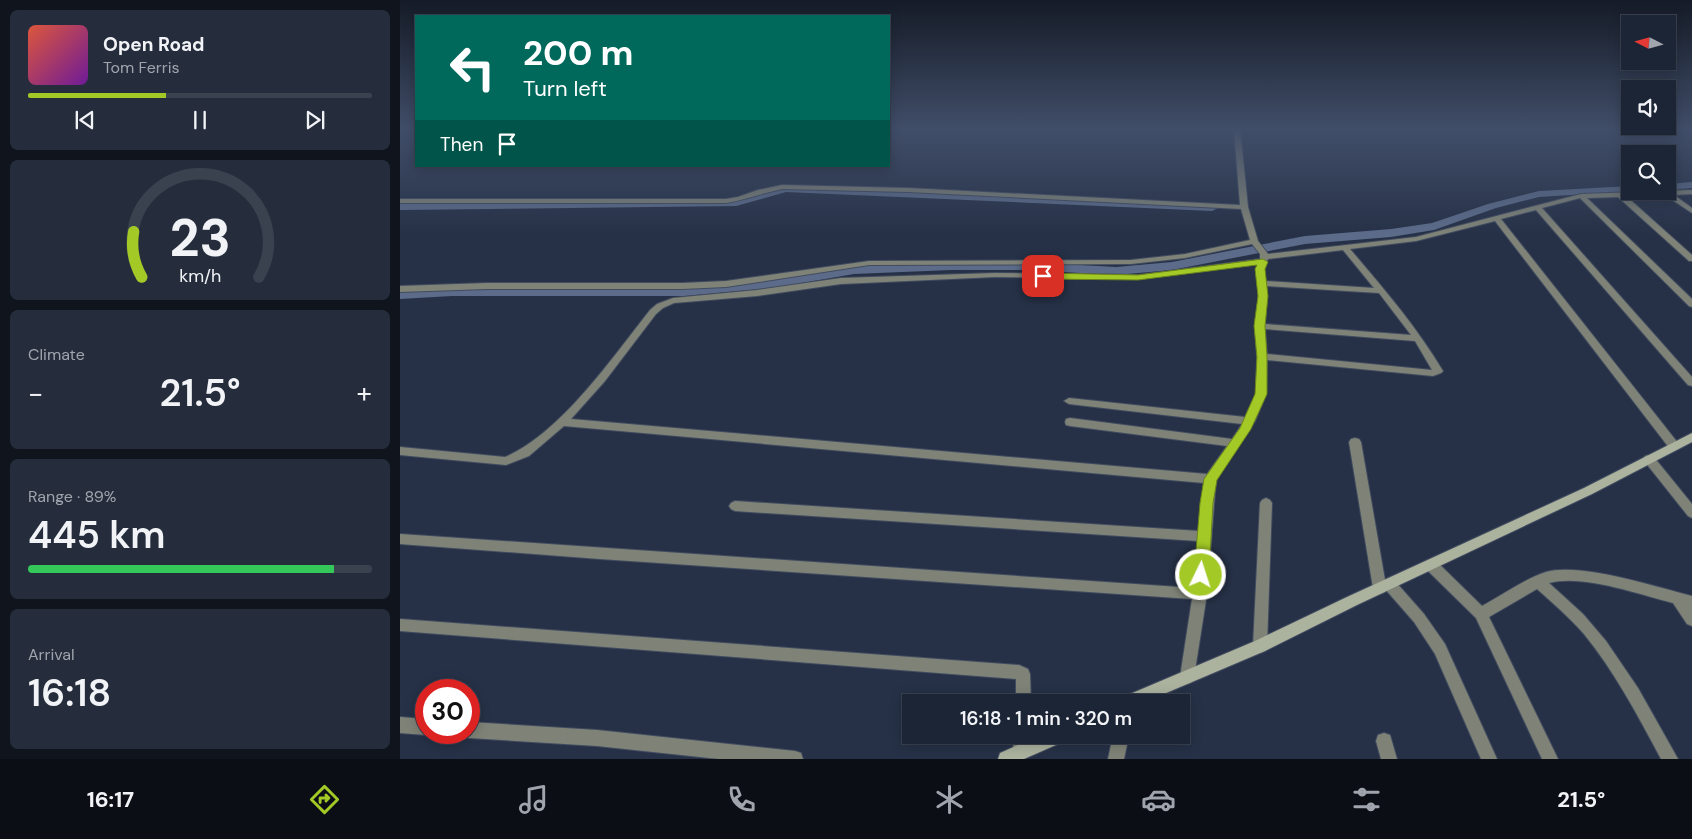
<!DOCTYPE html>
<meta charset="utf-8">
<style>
body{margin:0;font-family:"DM Sans",sans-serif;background:#252d3d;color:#f1f3f6;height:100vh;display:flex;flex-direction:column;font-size:19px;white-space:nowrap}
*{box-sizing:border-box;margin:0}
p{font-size:16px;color:#a0a5ad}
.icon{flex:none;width:28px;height:28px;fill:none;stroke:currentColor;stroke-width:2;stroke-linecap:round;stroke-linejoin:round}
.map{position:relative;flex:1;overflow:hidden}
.drawer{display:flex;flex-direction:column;gap:10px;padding:10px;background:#0f141d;width:400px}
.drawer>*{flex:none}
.top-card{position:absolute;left:15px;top:15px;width:475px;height:152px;border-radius:0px;box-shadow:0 2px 12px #0003,0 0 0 1px #3a4250;background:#00695c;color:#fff;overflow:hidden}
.needle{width:32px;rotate:276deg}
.controls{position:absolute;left:1221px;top:15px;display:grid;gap:10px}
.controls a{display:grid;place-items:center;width:55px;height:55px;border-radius:0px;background:#1c2535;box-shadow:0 2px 12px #0003,0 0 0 1px #3a4250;font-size:25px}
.speed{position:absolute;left:15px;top:679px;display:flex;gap:10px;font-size:25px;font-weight:700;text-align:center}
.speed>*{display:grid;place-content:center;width:65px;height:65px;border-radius:50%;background:#1c2535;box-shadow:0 2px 12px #0003,0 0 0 1px #3a4250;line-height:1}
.speed .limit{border:8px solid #d22;background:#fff;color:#111}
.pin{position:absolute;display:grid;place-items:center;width:42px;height:42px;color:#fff;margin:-21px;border-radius:10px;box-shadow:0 2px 8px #0006}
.me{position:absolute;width:55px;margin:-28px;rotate:4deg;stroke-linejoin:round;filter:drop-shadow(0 0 4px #0008)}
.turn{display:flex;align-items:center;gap:18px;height:105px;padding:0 25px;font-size:22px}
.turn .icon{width:65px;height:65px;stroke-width:2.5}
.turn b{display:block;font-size:35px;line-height:42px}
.then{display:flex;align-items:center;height:48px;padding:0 25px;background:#0003;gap:10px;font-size:19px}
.big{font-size:38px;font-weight:600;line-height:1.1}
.drawer .card{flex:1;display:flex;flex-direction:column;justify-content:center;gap:8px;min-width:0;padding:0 18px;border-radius:8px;background:#252d3d}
.drawer .dial{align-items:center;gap:0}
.dial svg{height:130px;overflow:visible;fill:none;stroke:#3a4250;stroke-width:7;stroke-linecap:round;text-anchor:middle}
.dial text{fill:#f1f3f6;stroke:none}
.song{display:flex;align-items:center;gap:15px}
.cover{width:60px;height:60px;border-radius:8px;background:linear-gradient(135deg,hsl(10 70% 55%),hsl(280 70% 35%))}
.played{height:5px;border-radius:2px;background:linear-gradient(90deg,#a3c926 40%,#3a4250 40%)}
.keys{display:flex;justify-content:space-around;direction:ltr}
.heat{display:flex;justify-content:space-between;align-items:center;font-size:28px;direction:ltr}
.charge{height:8px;border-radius:4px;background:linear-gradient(90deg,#34c759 89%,#3a4250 0)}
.trip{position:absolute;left:502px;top:694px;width:288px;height:50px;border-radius:0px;background:#1c2535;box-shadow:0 2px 12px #0003,0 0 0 1px #3a4250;font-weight:600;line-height:50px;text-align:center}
.tab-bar{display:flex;height:80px;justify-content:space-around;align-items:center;background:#0b0f15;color:#a0a5ad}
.tab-bar .icon{width:35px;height:35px}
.tab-bar .current{color:#a3c926}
.tab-bar b{font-size:22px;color:#f1f3f6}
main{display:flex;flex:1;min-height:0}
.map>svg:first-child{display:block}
</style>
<main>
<section class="drawer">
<div class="card">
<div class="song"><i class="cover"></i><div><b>Open Road</b><p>Tom Ferris</p></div></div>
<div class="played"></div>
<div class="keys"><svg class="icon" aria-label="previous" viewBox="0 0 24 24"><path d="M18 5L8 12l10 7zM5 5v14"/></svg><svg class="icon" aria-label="pause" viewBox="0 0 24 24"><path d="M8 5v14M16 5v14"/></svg><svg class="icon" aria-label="next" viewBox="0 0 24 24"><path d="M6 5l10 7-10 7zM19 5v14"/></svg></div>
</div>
<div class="card dial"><svg viewBox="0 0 100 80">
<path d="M14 69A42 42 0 1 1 86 69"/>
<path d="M14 69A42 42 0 0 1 9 41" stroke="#a3c926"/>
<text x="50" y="56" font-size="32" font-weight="700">23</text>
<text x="50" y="72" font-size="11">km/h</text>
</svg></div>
<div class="card"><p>Climate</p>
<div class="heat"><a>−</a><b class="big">21.5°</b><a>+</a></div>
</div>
<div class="card"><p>Range · 89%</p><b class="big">445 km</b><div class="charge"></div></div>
<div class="card"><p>Arrival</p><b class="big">16:18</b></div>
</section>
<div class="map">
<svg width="1292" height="759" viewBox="0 0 1292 759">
<rect width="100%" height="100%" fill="#263147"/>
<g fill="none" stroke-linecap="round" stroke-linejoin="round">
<g fill="#5b6b89" fill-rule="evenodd">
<path d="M 1292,182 L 1292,188 L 1268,190 L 1268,184 Z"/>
<path d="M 386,186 L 812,205 L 818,208 L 812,211 L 386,192 L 336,206 L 0,210 L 0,204 L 335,200 Z"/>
<path d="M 1230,186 L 1230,191 L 1234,191 L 1139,197 L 1096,208 L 1034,230 L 991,237 L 905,244 L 772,270 L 716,275 L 626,270 L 551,270 L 454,274 L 373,288 L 285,296 L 52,296 L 0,299 L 0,291 L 52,288 L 285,288 L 373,280 L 454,266 L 551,262 L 626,262 L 716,267 L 772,262 L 905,236 L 991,229 L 1032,223 L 1088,204 L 1139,191 Z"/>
</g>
<defs>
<g id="street">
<path d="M 834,129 L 840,129 L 848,207 L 858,241 L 868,254 L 1016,237 L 1181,194 L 1292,190 L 1292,194 L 1274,195 L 1292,208 L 1292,213 L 1265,195 L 1226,196 L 1292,255 L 1292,261 L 1289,261 L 1218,197 L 1187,198 L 1292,299 L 1292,307 L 1289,306 L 1180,198 L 1142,208 L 1292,377 L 1292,386 L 1288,385 L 1136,210 L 1101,219 L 1278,443 L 1280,446 L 1278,449 L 1270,449 L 1095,221 L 1016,241 L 950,249 C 984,289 1016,326 1043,371 L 1041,373 L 1033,376 L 867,360 L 866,394 L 855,421 L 816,480 L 807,594 L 794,677 L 792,682 L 787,684 L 782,682 L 780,677 L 792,599 L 200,559 L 0,544 L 0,534 L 794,588 L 798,541 L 335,511 L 331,509 L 329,506 L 331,503 L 335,501 L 799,531 L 804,483 L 164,426 L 129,456 L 106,465 L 0,455 L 0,447 L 105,457 C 160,434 213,357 250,310 L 257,304 L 273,298 L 357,290 L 441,278 L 595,273 L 738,275 L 860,259 L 860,254 L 852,244 L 785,258 L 731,264 L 469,265 L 326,287 L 282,289 L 87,289 L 0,292 L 0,286 L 87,283 L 282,283 L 326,281 L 469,261 L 731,260 L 785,254 L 850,240 L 841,209 L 508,192 L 382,189 C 363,193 345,200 326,203 L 0,203 L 0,199 L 326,199 L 338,197 L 358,190 L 382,185 L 508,188 L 840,205 ZM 943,250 L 974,288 L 865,281 L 864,269 L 868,259 ZM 858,264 L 856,269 L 859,296 L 855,326 L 857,357 L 856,394 L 845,417 L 669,398 L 664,401 L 669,404 L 842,424 L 832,439 L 670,418 L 666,419 L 665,422 L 666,425 L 670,426 L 827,446 L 807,474 L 171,419 L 205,381 L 256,314 L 263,308 L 274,303 L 357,296 L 441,284 L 595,277 L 738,279 ZM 866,286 L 979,293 L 1011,335 L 865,324 L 867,296 ZM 865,329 L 1015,341 L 1032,370 L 867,354 Z"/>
<path d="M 955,438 L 959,439 L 961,442 L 985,580 L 989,578 L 994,580 L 1024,614 L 1045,644 L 1097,759 L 1081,759 L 1035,654 L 1014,622 L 986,590 L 985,592 L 980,594 L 975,592 L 973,588 L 949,442 L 951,439 Z"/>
<path d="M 1249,455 L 1253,456 L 1292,504 L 1292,518 L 1288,516 L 1245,462 L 1243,459 L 1245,456 Z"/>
<path d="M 866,498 L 870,500 L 872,503 L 867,646 L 865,651 L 860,653 L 855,651 L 853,646 L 860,503 L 862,500 Z"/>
<path d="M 1031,560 L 1036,561 L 1082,606 C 1103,595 1124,579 1146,572 C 1179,562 1257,587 1292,596 L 1292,626 L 1287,624 L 1273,603 C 1238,594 1183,574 1149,583 L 1183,614 L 1206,641 L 1238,688 L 1278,759 L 1261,759 C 1238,716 1215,672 1184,634 C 1170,618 1153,603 1137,589 L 1089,617 L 1158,759 L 1142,759 L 1076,618 L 1026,569 L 1024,565 L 1026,561 Z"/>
<path d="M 0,619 L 619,665 L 628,669 L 630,674 L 631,702 L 616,702 L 616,679 L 0,631 Z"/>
<path d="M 0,717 L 26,719 L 26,732 L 32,733 L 26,735 L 0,733 Z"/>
<path d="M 69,722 L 197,730 L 395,751 L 401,753 L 403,759 L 319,759 L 197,746 L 69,738 L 63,736 L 62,732 L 69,732 Z"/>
<path d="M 984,733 L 990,735 L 997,759 L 981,759 L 976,741 L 978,735 Z"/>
<path d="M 614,735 L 630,735 L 629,751 L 627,757 L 621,759 L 615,757 L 613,751 Z"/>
<path d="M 713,735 L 729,735 L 724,759 L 708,759 Z"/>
</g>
<g id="secondary">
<path d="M 1292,433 L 1292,442 L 1192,494 L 957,605 L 865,651 L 745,702 L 721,702 L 723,697 L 855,641 L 947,597 L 1184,488 Z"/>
<path d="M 641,735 L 667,735 L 665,741 L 624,759 L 598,759 L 600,753 Z"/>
</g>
</defs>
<use href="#street" stroke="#424c60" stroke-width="2"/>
<use href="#secondary" stroke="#424c60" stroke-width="2"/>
<use href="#street" fill="#7f8377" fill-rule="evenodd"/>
<use href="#secondary" fill="#abb29e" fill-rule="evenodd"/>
</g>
<linearGradient id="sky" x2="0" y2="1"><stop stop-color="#151b27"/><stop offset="0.55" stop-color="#414e69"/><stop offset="1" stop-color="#414e69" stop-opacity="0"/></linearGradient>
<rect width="1292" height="235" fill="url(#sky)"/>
<path fill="#a3c926" stroke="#6a8319" d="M 863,259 L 868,262 L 865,269 L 868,296 L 865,326 L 867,357 L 867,394 L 851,429 L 817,480 L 813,503 L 809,575 L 807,579 L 801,581 L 796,579 L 794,575 L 800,503 L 804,479 L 840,428 L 855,394 L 857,357 L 854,326 L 858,296 L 855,269 L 857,265 L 738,280 L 643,279 L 639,276 L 643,273 L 738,275 Z"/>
</svg>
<div class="controls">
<a><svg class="needle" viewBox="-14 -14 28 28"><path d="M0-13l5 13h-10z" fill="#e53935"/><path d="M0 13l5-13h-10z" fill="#a0a5ad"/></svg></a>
<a><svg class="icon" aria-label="sound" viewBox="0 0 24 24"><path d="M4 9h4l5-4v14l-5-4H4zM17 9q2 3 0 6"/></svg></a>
<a><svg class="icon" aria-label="search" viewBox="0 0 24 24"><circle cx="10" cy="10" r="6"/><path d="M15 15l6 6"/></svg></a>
</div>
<div class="speed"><div class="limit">30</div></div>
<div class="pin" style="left:643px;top:276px;background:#d93025"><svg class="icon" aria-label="arrive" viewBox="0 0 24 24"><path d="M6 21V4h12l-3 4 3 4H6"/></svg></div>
<svg class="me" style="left:801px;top:575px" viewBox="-20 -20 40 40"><circle r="17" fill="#a3c926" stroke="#fff" stroke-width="3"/><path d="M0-11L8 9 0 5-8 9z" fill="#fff"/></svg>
<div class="trip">16:18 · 1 min · 320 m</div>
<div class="top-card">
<div class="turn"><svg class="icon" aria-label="left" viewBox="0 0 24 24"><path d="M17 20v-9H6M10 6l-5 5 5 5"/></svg><div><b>200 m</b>Turn left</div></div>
<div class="then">Then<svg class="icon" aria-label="arrive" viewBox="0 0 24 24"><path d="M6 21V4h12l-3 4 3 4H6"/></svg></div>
</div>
</div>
</main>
<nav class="tab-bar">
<b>16:17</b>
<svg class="icon current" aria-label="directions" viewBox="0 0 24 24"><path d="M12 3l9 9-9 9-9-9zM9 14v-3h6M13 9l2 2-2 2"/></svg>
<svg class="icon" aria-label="music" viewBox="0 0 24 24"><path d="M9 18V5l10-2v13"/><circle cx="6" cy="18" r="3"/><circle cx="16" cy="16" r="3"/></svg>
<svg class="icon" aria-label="phone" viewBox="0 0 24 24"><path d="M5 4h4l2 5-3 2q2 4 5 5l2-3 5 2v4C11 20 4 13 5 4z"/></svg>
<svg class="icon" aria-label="climate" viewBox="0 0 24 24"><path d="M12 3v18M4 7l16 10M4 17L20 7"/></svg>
<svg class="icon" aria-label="car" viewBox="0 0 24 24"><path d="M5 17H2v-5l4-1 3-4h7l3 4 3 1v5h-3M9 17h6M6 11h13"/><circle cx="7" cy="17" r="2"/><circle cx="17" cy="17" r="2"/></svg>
<svg class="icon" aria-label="filters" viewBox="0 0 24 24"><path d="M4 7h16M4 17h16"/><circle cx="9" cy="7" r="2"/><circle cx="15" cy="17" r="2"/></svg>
<b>21.5°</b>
</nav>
